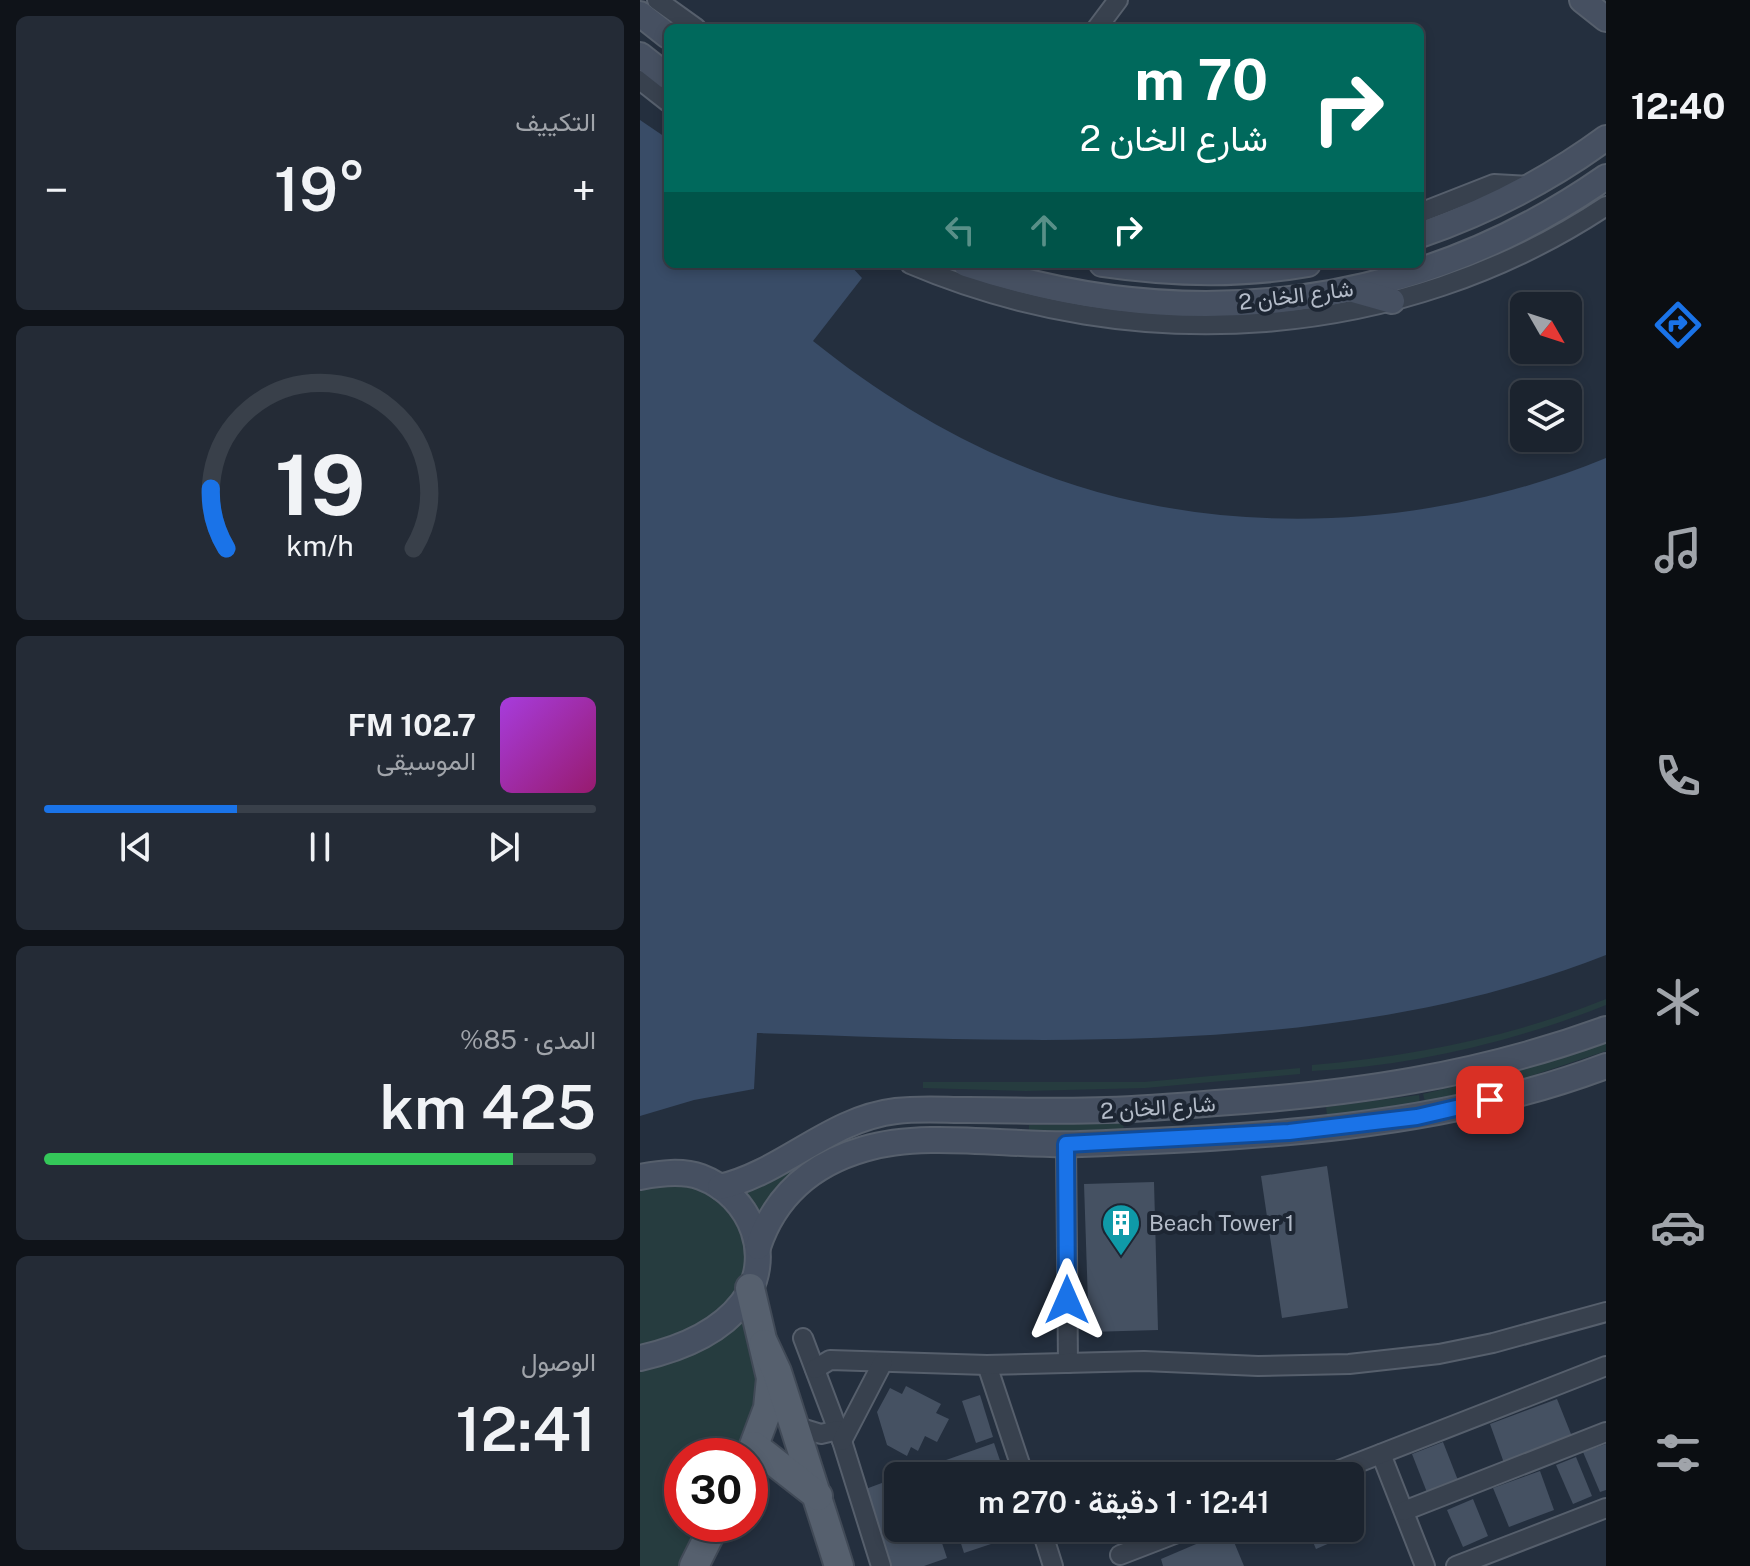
<!DOCTYPE html>
<html lang="ar">
<meta charset="utf-8">
<style>
body{margin:0;font-family:"Public Sans",Vazirmatn,sans-serif;background:#242b36;color:#f1f3f6;direction:rtl;height:100vh;display:flex;flex-direction:column;font-size:30px;white-space:nowrap}
*{box-sizing:border-box;margin:0}
p{font-size:26px;color:#a0a4aa}
.icon{flex:none;width:44px;height:44px;fill:none;stroke:currentColor;stroke-width:2;stroke-linecap:round;stroke-linejoin:round}
.map{position:relative;flex:1;overflow:hidden;direction:ltr}
.drawer{display:flex;flex-direction:column;gap:16px;padding:16px;background:#0f1319;width:640px}
.drawer>*{flex:none}
.banner{position:absolute;left:24px;top:24px;width:760px;height:244px;border-radius:12px;box-shadow:0 4px 12px #0003,0 0 0 2px #39404a;direction:rtl;background:#00695c;color:#fff;overflow:hidden}
.needle{width:52px;rotate:129deg}
.controls{position:absolute;left:870px;top:292px;display:grid;gap:16px}
.controls a{display:grid;place-items:center;width:72px;height:72px;border-radius:12px;background:#1b232e;box-shadow:0 4px 12px #0003,0 0 0 2px #39404a;font-size:40px}
.speed{position:absolute;left:24px;top:1438px;display:flex;gap:16px;font-size:40px;font-weight:700;text-align:center}
.speed>*{display:grid;place-content:center;width:104px;height:104px;border-radius:50%;background:#1b232e;box-shadow:0 4px 12px #0003,0 0 0 2px #39404a;line-height:1}
.speed .limit{border:12px solid #d22;background:#fff;color:#111}
.pin{position:absolute;display:grid;place-items:center;width:68px;height:68px;color:#fff;margin:-34px;border-radius:16px;box-shadow:0 4px 12px #0006}
.me{position:absolute;width:88px;margin:-44px;rotate:0deg;stroke-linejoin:round;filter:drop-shadow(0 0 6px #0008)}
.turn{display:flex;align-items:center;gap:28px;height:168px;padding:0 24px;font-size:36px}
.turn .icon{width:104px;height:104px;stroke-width:2.5}
.turn b{display:block;font-size:56px;line-height:68px}
.lanes{display:flex;align-items:center;height:76px;padding:0 24px;background:#0003;justify-content:center;gap:40px;direction:ltr}
.lanes .off{opacity:.35}
.big{font-size:60px;font-weight:600;line-height:1.1}
.drawer .tile{flex:1;display:flex;flex-direction:column;justify-content:center;gap:12px;min-width:0;padding:0 28px;border-radius:12px;background:#242b36}
.drawer .dial{align-items:center;gap:0}
.dial svg{height:208px;overflow:visible;fill:none;stroke:#39404a;stroke-width:7;stroke-linecap:round;text-anchor:middle}
.dial text{fill:#f1f3f6;stroke:none}
.song{display:flex;align-items:center;gap:24px}
.cover{width:96px;height:96px;border-radius:12px;background:linear-gradient(135deg,hsl(280 70% 55%),hsl(320 70% 35%))}
.played{height:8px;border-radius:4px;background:linear-gradient(90deg,#1a73e8 35%,#39404a 35%)}
.keys{display:flex;justify-content:space-around;direction:ltr}
.heat{display:flex;justify-content:space-between;align-items:center;font-size:44px;direction:ltr}
.charge{height:12px;border-radius:6px;background:linear-gradient(90deg,#34c759 85%,#39404a 0)}
.trip{position:absolute;left:244px;top:1462px;width:480px;height:80px;border-radius:12px;background:#1b232e;box-shadow:0 4px 12px #0003,0 0 0 2px #39404a;font-weight:600;line-height:80px;text-align:center;direction:rtl}
main{display:flex;flex:1;min-height:0}
.menu{display:flex;flex-direction:column;width:144px;justify-content:space-around;align-items:center;background:#0b0e12;color:#a0a4aa}
.menu .icon{width:56px;height:56px}
.menu .active{color:#1a73e8}
.menu b{font-size:36px;color:#f1f3f6}
.map>svg:first-child{display:block}
</style>
<main>
<nav class="menu">
<b>12:40</b>
<svg class="icon active" aria-label="directions" viewBox="0 0 24 24"><path d="M12 3l9 9-9 9-9-9zM9 14v-3h6M13 9l2 2-2 2"/></svg>
<svg class="icon" aria-label="music" viewBox="0 0 24 24"><path d="M9 18V5l10-2v13"/><circle cx="6" cy="18" r="3"/><circle cx="16" cy="16" r="3"/></svg>
<svg class="icon" aria-label="phone" viewBox="0 0 24 24"><path d="M5 4h4l2 5-3 2q2 4 5 5l2-3 5 2v4C11 20 4 13 5 4z"/></svg>
<svg class="icon" aria-label="climate" viewBox="0 0 24 24"><path d="M12 3v18M4 7l16 10M4 17L20 7"/></svg>
<svg class="icon" aria-label="car" viewBox="0 0 24 24"><path d="M5 17H2v-5l4-1 3-4h7l3 4 3 1v5h-3M9 17h6M6 11h13"/><circle cx="7" cy="17" r="2"/><circle cx="17" cy="17" r="2"/></svg>
<svg class="icon" aria-label="filters" viewBox="0 0 24 24"><path d="M4 7h16M4 17h16"/><circle cx="9" cy="7" r="2"/><circle cx="15" cy="17" r="2"/></svg>
</nav>
<div class="map">
<svg width="966" height="1566" viewBox="0 0 966 1566">
<rect width="100%" height="100%" fill="#242f3e"/>
<g fill="#263c3f">
<path d="M 966,999 L 966,1005 C 873,1042 772,1066 672,1071 L 672,1065 C 773,1056 872,1037 966,999 Z"/>
<path d="M 966,1043 L 966,1051 L 882,1079 L 879,1071 Z"/>
<path d="M 660,1068 L 660,1074 L 505,1088 L 386,1091 L 283,1088 L 283,1082 L 504,1082 Z"/>
<path d="M 875,1072 L 877,1080 L 785,1102 L 783,1094 Z"/>
<path d="M 779,1095 L 780,1103 L 687,1115 L 686,1107 Z"/>
<path d="M 483,1123 L 484,1130 L 389,1132 L 389,1125 Z"/>
<path d="M 191,1143 L 194,1151 L 131,1198 L 119,1214 L 100,1191 L 127,1183 Z"/>
<path d="M 36,1185 C 100,1188 128,1260 84,1307 C 63,1329 28,1339 0,1347 L 0,1188 Z"/>
<path d="M 107,1313 L 120,1396 L 99,1456 L 42,1456 L 42,1524 L 64,1524 L 43,1566 L 0,1566 L 0,1369 Z"/>
</g>
<path fill="#394c67" d="M 0,120 L 28,139 L 28,264 L 209,264 L 222,278 L 173,341 C 234,390 303,433 375,463 C 560,542 782,534 966,458 L 966,955 C 700,1059 398,1042 117,1033 L 114,1089 L 54,1100 L 0,1116 Z"/>
<g fill="#455162">
<path d="M 687,1166 L 708,1308 L 642,1318 L 621,1176 Z"/>
<path d="M 514,1182 L 518,1330 L 449,1332 L 444,1184 Z"/>
<path d="M 266,1386 L 301,1404 L 296,1413 L 309,1419 L 297,1442 L 285,1436 L 278,1451 L 271,1447 L 267,1456 L 247,1445 L 237,1412 L 250,1388 L 262,1394 Z"/>
<path d="M 340,1395 L 353,1437 L 336,1443 L 322,1401 Z"/>
<path d="M 917,1399 L 933,1439 L 864,1463 L 850,1424 Z"/>
<path d="M 803,1442 L 819,1483 L 788,1495 L 772,1454 Z"/>
<path d="M 354,1443 L 365,1475 L 296,1476 L 292,1465 Z"/>
<path d="M 966,1444 L 966,1490 L 960,1492 L 943,1452 Z"/>
<path d="M 936,1457 L 952,1496 L 933,1504 L 916,1465 Z"/>
<path d="M 900,1471 L 914,1510 L 869,1527 L 853,1488 Z"/>
<path d="M 258,1477 L 258,1528 L 297,1528 L 307,1558 L 284,1566 L 250,1566 L 223,1490 Z"/>
<path d="M 833,1499 L 848,1536 L 823,1547 L 807,1510 Z"/>
<path d="M 316,1528 L 383,1528 L 384,1533 L 324,1553 Z"/>
<path d="M 667,1528 L 711,1528 L 713,1533 L 676,1549 Z"/>
<path d="M 589,1530 L 604,1566 L 523,1566 L 521,1559 Z"/>
</g>
<g fill="none" stroke-linecap="round" stroke-linejoin="round">
<defs>
<g id="street">
<path d="M 17,0 L 56,28"/>
<path d="M 457,28 L 478,0"/>
<path d="M 0,80 L 28,102"/>
<path d="M 780,213 L 854,184 L 891,186"/>
<path d="M 270,264 C 495,360 761,342 966,206"/>
<path d="M 426,1144 L 428,1363"/>
<path d="M 163,1338 L 202,1441 L 241,1566"/>
<path d="M 347,1365 L 384,1476"/>
<path d="M 175,1369 L 190,1360 L 347,1365 L 504,1361 L 618,1366 L 709,1364 L 799,1354 L 853,1343 L 966,1312"/>
<path d="M 155,1426 L 181,1434 L 198,1430"/>
<path d="M 202,1441 L 243,1362"/>
<path d="M 741,1454 L 785,1566"/>
<path d="M 684,1476 L 966,1366"/>
<path d="M 764,1511 L 966,1432"/>
<path d="M 401,1528 L 413,1566"/>
<path d="M 480,1555 L 550,1528"/>
<path d="M 816,1566 L 966,1508"/>
</g>
<g id="secondary">
<path d="M 942,0 L 966,19"/>
<path d="M 0,14 L 28,36"/>
<path d="M 0,55 L 28,77"/>
<path d="M 780,235 C 846,212 909,180 966,138"/>
<path d="M 326,264 C 547,337 774,311 966,177"/>
<path d="M 462,264 C 530,274 600,276 668,264"/>
<path d="M 713,290 L 752,301"/>
<path d="M 0,1177 C 20,1173 42,1170 61,1177 C 112,1196 136,1259 102,1303 C 78,1334 36,1350 0,1358"/>
<path d="M 80,1187 C 144,1172 189,1119 256,1111 C 280,1108 304,1110 328,1110 C 374,1110 421,1112 467,1110 C 503,1109 540,1106 576,1103 C 712,1094 837,1076 966,1029"/>
<path d="M 118,1247 C 135,1196 172,1164 224,1149 C 286,1130 374,1147 441,1144 C 617,1137 799,1129 966,1066"/>
</g>
<g id="primary">
<path d="M 110,1288 L 131,1378 L 128,1408 L 110,1456"/>
<path d="M 124,1344 L 137,1372 L 199,1566"/>
<path d="M 114,1446 L 178,1496"/>
<path d="M 54,1566 L 75,1524"/>
</g>
</defs>
<use href="#street" stroke="#565f6c" stroke-width="22"/>
<use href="#secondary" stroke="#565f6c" stroke-width="28"/>
<use href="#primary" stroke="#414a57" stroke-width="32"/>
<use href="#street" stroke="#38414e" stroke-width="18"/>
<use href="#secondary" stroke="#465061" stroke-width="24"/>
<use href="#primary" stroke="#56606e" stroke-width="28"/>
</g>
<g fill="none" stroke-linecap="round" stroke-linejoin="round">
<defs>
<path id="route" d="M 427,1300 L 426,1144 L 649,1132 L 777,1117 L 850,1100"/>
</defs>
<use href="#route" stroke="#114b97" stroke-width="20"/>
<use href="#route" stroke="#1a73e8" stroke-width="14"/>
</g>
<defs>
<symbol id="building-pin" viewBox="-11 -11 22 30"><path d="M0 17L-7.5 6A9.5 9.5 0 1 1 7.5 6Z" fill="#0f9aa8" stroke="#1d2633"/><path d="M-4-6H4V6H1V3H-1V6H-4ZM-2.5-4.3h1.7v1.8h-1.7ZM.8-4.3h1.7v1.8H.8ZM-2.5-1h1.7V.8h-1.7ZM.8-1h1.7V.8H.8Z" fill="#fff"/></symbol>
</defs>
<g fill-rule="evenodd">
<use href="#building-pin" x="459" y="1201" width="44" height="60"/>
</g>
<g text-anchor="middle" dominant-baseline="central" stroke-width="8" stroke-linejoin="round" paint-order="stroke">
<g font-size="22" fill="#b4bcc9" stroke="#1d2633">
<text transform="translate(656 295) rotate(-7)">شارع الخان 2</text>
<text transform="translate(518 1107) rotate(-4)">شارع الخان 2</text>
</g>
<g font-size="22" fill="#b4bcc9" stroke="#1d2633" text-anchor="start">
<text x="509" y="1223">Beach Tower 1</text>
</g>
</g>
</svg>
<div class="controls">
<a><svg class="needle" viewBox="-14 -14 28 28"><path d="M0-13l5 13h-10z" fill="#e53935"/><path d="M0 13l5-13h-10z" fill="#a0a4aa"/></svg></a>
<a><svg class="icon" aria-label="layers" viewBox="0 0 24 24"><path d="M12 4l9 5-9 5-9-5zM3 14l9 5 9-5"/></svg></a>
</div>
<div class="speed"><div class="limit">30</div></div>
<div class="pin" style="left:850px;top:1100px;background:#d93025"><svg class="icon" aria-label="arrive" viewBox="0 0 24 24"><path d="M6 21V4h12l-3 4 3 4H6"/></svg></div>
<svg class="me" style="left:427px;top:1300px" viewBox="-20 -20 40 40"><path d="M0-17L14 15 0 8-14 15z" fill="#1a73e8" stroke="#fff" stroke-width="4"/></svg>
<div class="trip">12:41 · 1 دقيقة · 270 m</div>
<div class="banner">
<div class="turn"><svg class="icon" aria-label="right" viewBox="0 0 24 24"><path d="M7 20v-9h11M14 6l5 5-5 5"/></svg><div><b>70 m</b>شارع الخان 2</div></div>
<div class="lanes"><svg class="icon off" aria-label="left" viewBox="0 0 24 24"><path d="M17 20v-9H6M10 6l-5 5 5 5"/></svg><svg class="icon off" aria-label="ahead" viewBox="0 0 24 24"><path d="M12 20V5M6 11l6-6 6 6"/></svg><svg class="icon" aria-label="right" viewBox="0 0 24 24"><path d="M7 20v-9h11M14 6l5 5-5 5"/></svg></div>
</div>
</div>
<section class="drawer">
<div class="tile"><p>التكييف</p>
<div class="heat"><a>−</a><b class="big">19°</b><a>+</a></div>
</div>
<div class="tile dial"><svg viewBox="0 0 100 80">
<path d="M14 69A42 42 0 1 1 86 69"/>
<path d="M14 69A42 42 0 0 1 8 46" stroke="#1a73e8"/>
<text x="50" y="56" font-size="32" font-weight="700">19</text>
<text x="50" y="72" font-size="11">km/h</text>
</svg></div>
<div class="tile">
<div class="song"><i class="cover"></i><div><b>102.7 FM</b><p>الموسيقى</p></div></div>
<div class="played"></div>
<div class="keys"><svg class="icon" aria-label="previous" viewBox="0 0 24 24"><path d="M18 5L8 12l10 7zM5 5v14"/></svg><svg class="icon" aria-label="pause" viewBox="0 0 24 24"><path d="M8 5v14M16 5v14"/></svg><svg class="icon" aria-label="next" viewBox="0 0 24 24"><path d="M6 5l10 7-10 7zM19 5v14"/></svg></div>
</div>
<div class="tile"><p>المدى · 85%</p><b class="big">425 km</b><div class="charge"></div></div>
<div class="tile"><p>الوصول</p><b class="big">12:41</b></div>
</section>
</main>
